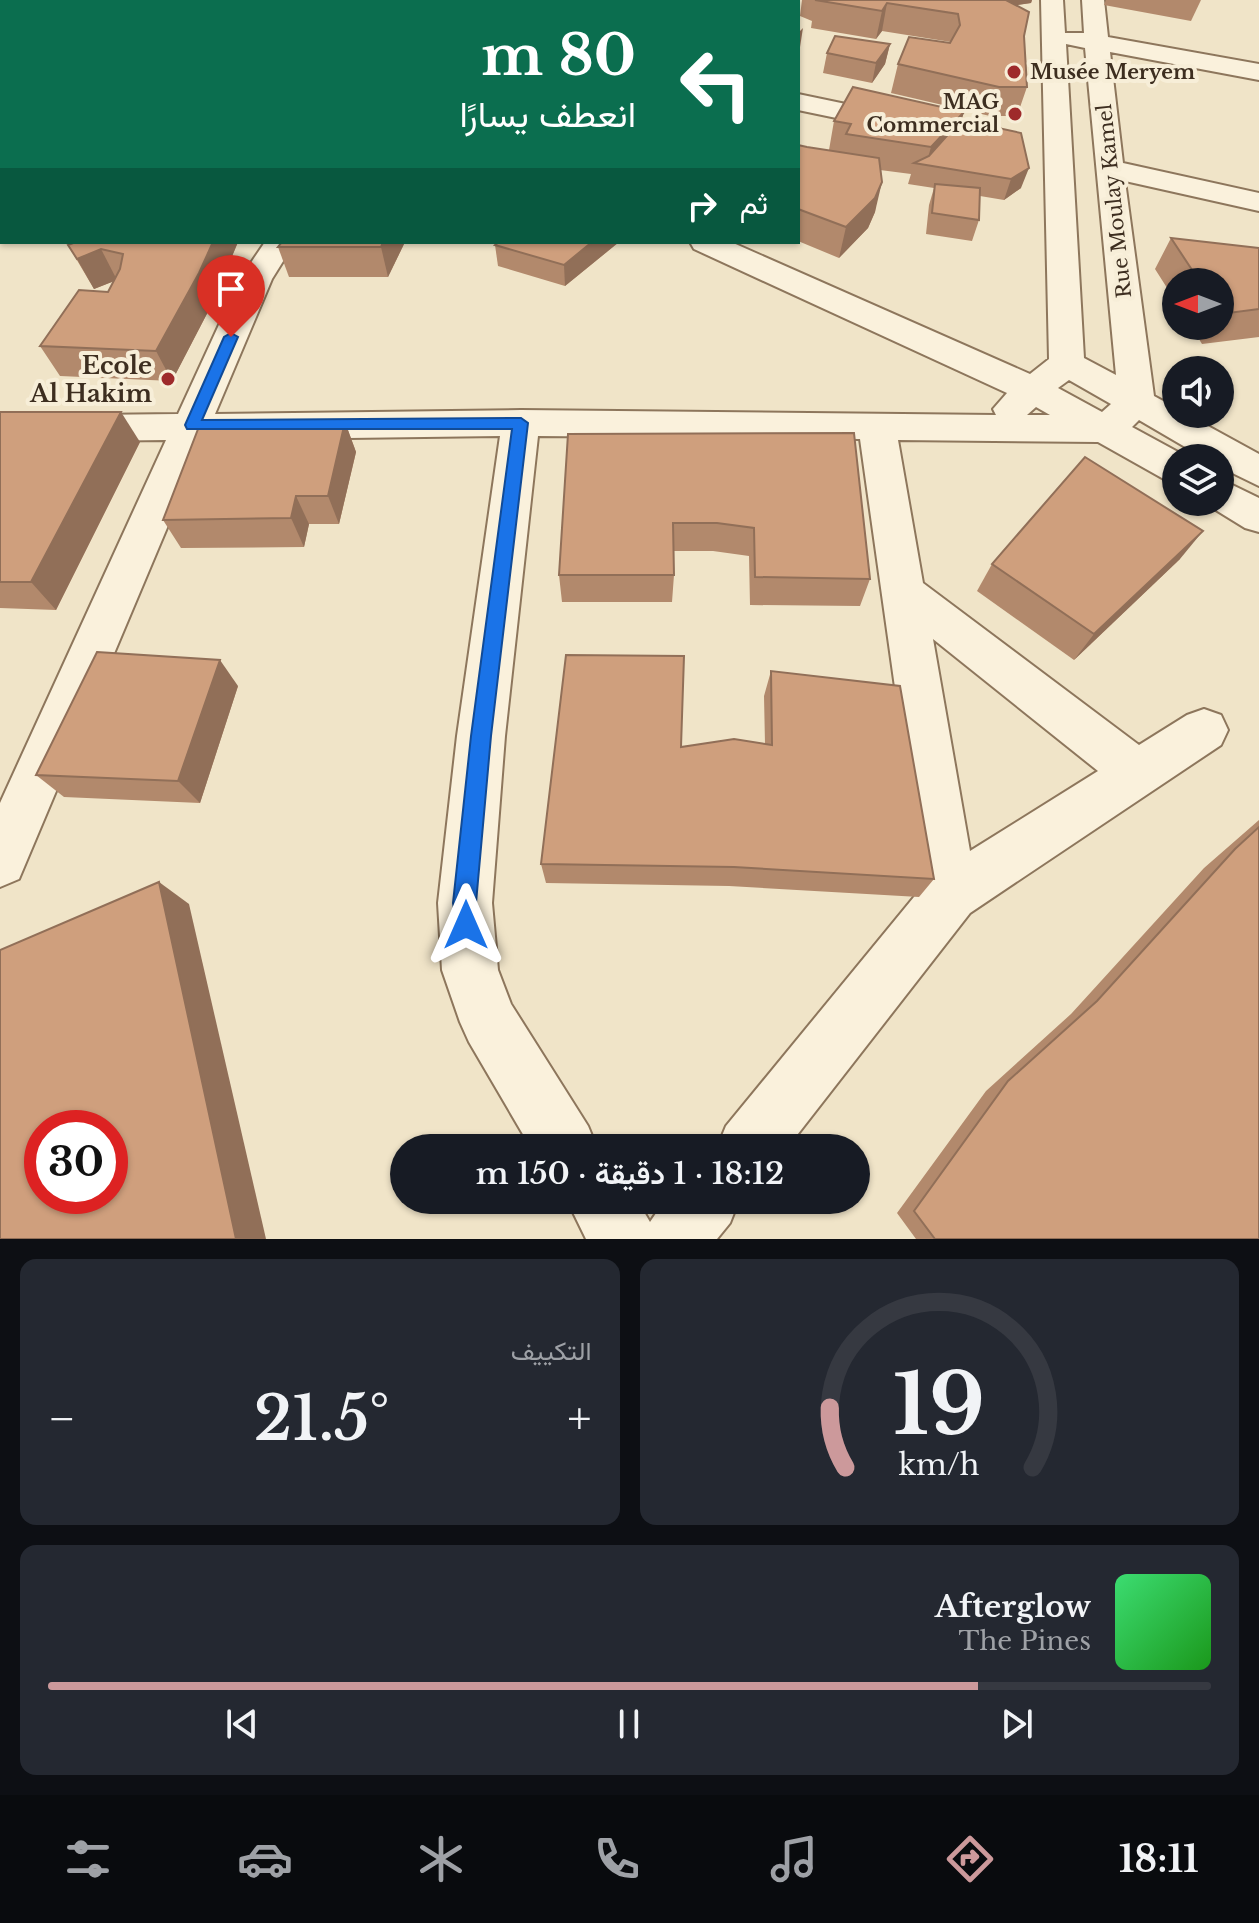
<!DOCTYPE html>
<html lang="ar">
<meta charset="utf-8">
<style>
body{margin:0;font-family:"Libre Baskerville",Vazirmatn,serif;background:#242831;color:#f1f3f6;direction:rtl;height:100vh;display:flex;flex-direction:column;font-size:30px;white-space:nowrap}
*{box-sizing:border-box;margin:0}
p{font-size:26px;color:#9ea1a6}
.icon{flex:none;width:44px;height:44px;fill:none;stroke:currentColor;stroke-width:2;stroke-linecap:round;stroke-linejoin:round}
.map{position:relative;height:1239px;overflow:hidden;direction:ltr}
.drawer{display:flex;flex-direction:column;gap:20px;padding:20px;background:#0d0f14;flex:1}
.drawer>*{flex:none}
.banner{position:absolute;left:0px;top:0px;width:800px;height:244px;box-shadow:0 2px 6px #0004;direction:rtl;background:#0b6e4f;color:#fff;overflow:hidden}
.needle{width:52px;rotate:270deg}
.controls{position:absolute;left:1162px;top:268px;display:grid;gap:16px}
.controls a{display:grid;place-items:center;width:72px;height:72px;border-radius:50%;background:#171b24;box-shadow:0 2px 6px #0004;font-size:40px}
.speed{position:absolute;left:24px;top:1110px;display:flex;gap:16px;font-size:40px;font-weight:700;text-align:center}
.speed>*{display:grid;place-content:center;width:104px;height:104px;border-radius:50%;background:#171b24;box-shadow:0 2px 6px #0004;line-height:1}
.speed .limit{border:12px solid #d22;background:#fff;color:#111}
.pin{position:absolute;display:grid;place-items:center;width:68px;height:68px;color:#fff;margin:-82px -34px;border-radius:50% 50% 50% 0;rotate:-45deg;box-shadow:0 0 8px #0007}
.pin .icon{rotate:45deg}
.me{position:absolute;width:88px;margin:-44px;rotate:0deg;stroke-linejoin:round;filter:drop-shadow(0 0 6px #0008)}
.turn{display:flex;align-items:center;gap:28px;height:168px;padding:0 32px;font-size:36px}
.turn .icon{width:104px;height:104px;stroke-width:2.5}
.turn b{display:block;font-size:56px;line-height:68px}
.then{display:flex;align-items:center;height:76px;padding:0 32px;background:#0003;gap:16px;font-size:30px}
.big{font-size:60px;font-weight:600;line-height:1.1}
.drawer .widget{flex:1;display:flex;flex-direction:column;justify-content:center;gap:12px;min-width:0;padding:0 28px;border-radius:16px;background:#242831}
.drawer .dial{align-items:center;gap:0}
.dial svg{height:208px;overflow:visible;fill:none;stroke:#363941;stroke-width:7;stroke-linecap:round;text-anchor:middle}
.dial text{fill:#f1f3f6;stroke:none}
.song{display:flex;align-items:center;gap:24px}
.cover{width:96px;height:96px;border-radius:12px;background:linear-gradient(135deg,hsl(140 70% 55%),hsl(120 70% 35%))}
.played{height:8px;border-radius:4px;background:linear-gradient(90deg,#cc999b 80%,#363941 80%)}
.keys{display:flex;justify-content:space-around;direction:ltr}
.heat{display:flex;justify-content:space-between;align-items:center;font-size:44px;direction:ltr}
.drawer .tiles{flex:1;display:grid;gap:20px;grid-template-columns:1fr 1fr}
.widget:last-child{grid-column:span 2}
.trip{position:absolute;left:390px;top:1134px;width:480px;height:80px;border-radius:40px;background:#171b24;box-shadow:0 2px 6px #0004;font-weight:600;line-height:80px;text-align:center;direction:rtl}
.dock{display:flex;height:128px;justify-content:space-around;align-items:center;background:#090b0e;color:#9ea1a6}
.dock .icon{width:56px;height:56px}
.dock .selected{color:#cc999b}
.dock b{font-size:36px;color:#f1f3f6}
.map>svg:first-child{display:block}
</style>
<div class="map">
<svg width="1259" height="1239" viewBox="0 0 1259 1239">
<rect width="100%" height="100%" fill="#f0e4c8"/>
<g fill="none" stroke-linecap="round" stroke-linejoin="round">
<defs>
<g id="minor">
<path d="M 1041,0 L 1063,0 L 1065,33 L 1084,33 L 1082,0 L 1104,0 L 1108,37 L 1259,64 L 1259,80 L 1110,52 L 1123,163 L 1259,193 L 1259,211 L 1125,181 L 1154,396 L 1176,408 L 1176,414 L 1186,414 L 1259,454 L 1259,486 L 1220,467 L 1220,458 L 1204,458 L 1139,420 L 1132,427 L 1189,458 L 1176,458 L 1176,482 L 1162,478 L 1098,442 L 898,440 L 923,583 L 1139,745 L 1187,715 L 1204,709 L 1221,715 L 1228,730 L 1221,745 L 970,913 L 787,1148 L 717,1148 L 726,1126 L 923,886 L 860,439 L 538,436 L 505,736 L 492,903 L 498,970 L 511,1004 L 588,1126 L 597,1148 L 531,1148 L 469,1042 L 460,1022 L 442,970 L 438,903 L 457,736 L 500,436 L 204,440 L 19,879 L 0,887 L 0,803 L 166,440 L 0,442 L 0,416 L 178,414 L 240,279 L 265,242 L 295,242 L 272,279 L 215,414 L 521,410 L 996,415 L 993,409 L 1007,393 L 694,249 L 690,242 L 731,242 L 1030,374 L 1049,359 ZM 1066,44 L 1085,48 L 1116,375 L 1084,358 ZM 1069,380 L 1111,404 L 1102,412 L 1058,388 ZM 1036,407 L 1050,415 L 1027,415 ZM 933,639 L 1098,771 L 970,851 Z"/>
<rect x="0" y="43" width="2" height="15"/>
<path d="M 798,94 L 908,117 L 912,123 L 908,129 L 899,131 L 798,110 Z"/>
<path d="M 1220,479 L 1259,498 L 1259,532 L 1245,528 L 1206,504 L 1205,502 L 1220,502 Z"/>
<path d="M 567,1200 L 637,1200 L 650,1222 L 665,1200 L 739,1200 L 730,1223 L 717,1239 L 586,1239 Z"/>
</g>
<path id="major" d="M 2,91 L 2,107 L 0,108 L 0,92 Z"/>
</defs>
<use href="#minor" stroke="#8d765c" stroke-width="4"/>
<use href="#major" stroke="#5b4430" stroke-width="4"/>
<use href="#minor" fill="#faf1dc" fill-rule="evenodd"/>
<use href="#major" fill="#f3d9a0" fill-rule="evenodd"/>
</g>
<g fill="#b2896c">
<path d="M 193,0 L 415,0 L 426,2 L 193,2 Z"/>
<path d="M 802,0 L 1032,0 L 1031,3 L 1016,5 L 1024,36 L 1027,87 L 1017,116 L 990,116 L 891,93 L 898,64 L 951,42 L 882,31 L 876,39 L 811,28 L 812,21 L 800,16 Z"/>
<path d="M 1106,0 L 1201,0 L 1191,21 L 1104,5 Z"/>
<path d="M 890,44 L 885,64 L 872,83 L 823,73 L 827,53 Z"/>
<path d="M 964,112 L 961,121 L 1021,188 L 1004,200 L 980,196 L 979,220 L 972,241 L 926,234 L 929,205 L 934,188 L 908,184 L 911,174 L 880,170 L 875,212 L 868,228 L 839,258 L 798,241 L 798,145 L 807,147 L 837,152 L 829,150 L 834,121 Z"/>
<rect x="0" y="148" width="2" height="82"/>
<path d="M 1171,238 L 1259,248 L 1259,337 L 1202,344 L 1191,326 L 1220,326 L 1220,282 L 1176,282 L 1176,302 L 1155,269 Z"/>
<path d="M 76,242 L 238,242 L 212,304 L 172,381 L 60,376 L 40,346 L 108,292 L 114,281 L 94,289 L 68,245 Z"/>
<path d="M 619,242 L 565,286 L 498,266 L 495,245 Z"/>
<path d="M 404,244 L 388,277 L 289,277 L 278,247 Z"/>
<path d="M 0,412 L 140,442 L 56,610 L 0,608 Z"/>
<path d="M 345,422 L 356,452 L 339,524 L 309,524 L 304,547 L 181,548 L 163,520 Z"/>
<path d="M 568,434 L 870,579 L 860,606 L 750,605 L 749,556 L 713,551 L 673,551 L 674,575 L 672,602 L 562,602 L 559,575 Z"/>
<path d="M 1180,559 L 1074,660 L 977,591 L 992,564 Z"/>
<path d="M 771,671 L 934,879 L 919,897 L 729,886 L 546,883 L 541,864 L 681,747 L 765,744 L 764,696 Z"/>
<path d="M 238,686 L 200,803 L 64,797 L 36,775 Z"/>
<path d="M 1259,820 L 1259,1239 L 916,1239 L 897,1213 L 986,1091 L 1071,1014 L 1204,868 Z"/>
</g>
<g fill="#916f58">
<path d="M 259,0 L 269,0 L 270,2 L 256,2 Z"/>
<path d="M 993,0 L 1032,0 L 1031,3 L 990,9 Z"/>
<path d="M 887,3 L 882,31 L 876,39 L 882,11 Z"/>
<path d="M 803,28 L 800,47 L 798,50 L 798,33 Z"/>
<path d="M 890,44 L 885,64 L 872,83 L 876,63 Z"/>
<path d="M 964,112 L 955,141 L 926,165 L 931,147 Z"/>
<path d="M 1029,168 L 1021,188 L 1004,200 L 1011,179 Z"/>
<path d="M 882,182 L 875,212 L 868,228 L 839,258 L 846,227 Z"/>
<path d="M 213,242 L 238,242 L 212,304 L 172,381 L 156,351 Z"/>
<path d="M 383,242 L 403,242 L 404,244 L 388,277 L 381,247 Z"/>
<path d="M 592,242 L 619,242 L 565,286 L 564,265 Z"/>
<path d="M 101,249 L 117,280 L 94,289 L 77,259 Z"/>
<path d="M 121,412 L 140,442 L 56,610 L 31,582 Z"/>
<path d="M 345,422 L 356,452 L 339,524 L 328,496 Z"/>
<path d="M 296,496 L 309,524 L 304,547 L 291,518 Z"/>
<path d="M 1203,531 L 1180,559 L 1074,660 L 1094,634 Z"/>
<path d="M 220,660 L 238,686 L 200,803 L 178,781 Z"/>
<path d="M 159,882 L 189,904 L 266,1239 L 236,1239 Z"/>
</g>
<g fill="#cf9f7d" stroke="#916f58" stroke-width="2" fill-rule="evenodd">
<path d="M 222,0 L 259,0 L 256,2 L 229,2 Z"/>
<path d="M 280,0 L 415,0 L 426,2 L 318,2 L 314,1 L 286,2 Z"/>
<path d="M 632,0 L 662,0 L 672,2 L 629,2 Z"/>
<path d="M 815,0 L 1006,0 L 1029,12 L 1024,36 L 1027,87 L 999,87 L 898,64 L 909,37 L 950,43 L 960,25 L 958,14 L 887,3 L 882,11 Z"/>
<path d="M 835,36 L 890,44 L 876,63 L 827,53 Z"/>
<path d="M 853,87 L 964,112 L 931,147 L 846,134 L 851,124 L 834,121 Z"/>
<path d="M 961,120 L 1021,133 L 1029,168 L 1011,179 L 914,163 L 929,156 Z"/>
<path d="M 798,145 L 807,147 L 879,158 L 882,182 L 875,198 L 846,227 L 798,209 Z"/>
<rect x="0" y="148" width="2" height="52"/>
<path d="M 935,184 L 980,188 L 979,220 L 932,213 Z"/>
<path d="M 1171,238 L 1259,248 L 1259,309 L 1221,314 L 1220,311 L 1220,282 L 1200,282 Z"/>
<path d="M 76,242 L 213,242 L 199,273 L 156,351 L 40,346 L 79,290 L 108,292 L 120,269 L 123,254 L 101,249 L 77,259 L 68,245 Z"/>
<path d="M 282,242 L 383,242 L 381,247 L 278,247 Z"/>
<path d="M 499,242 L 592,242 L 564,265 L 495,245 Z"/>
<path d="M 0,412 L 121,412 L 31,582 L 0,582 Z"/>
<path d="M 345,422 L 328,496 L 296,496 L 291,518 L 163,520 L 200,424 Z"/>
<path d="M 854,433 L 870,579 L 755,577 L 754,528 L 717,523 L 673,523 L 674,575 L 559,575 L 568,434 Z"/>
<path d="M 1085,457 L 1203,531 L 1094,634 L 992,564 Z"/>
<path d="M 97,652 L 220,660 L 178,781 L 36,775 Z"/>
<path d="M 566,655 L 684,656 L 681,747 L 734,739 L 772,745 L 771,671 L 900,686 L 934,879 L 734,867 L 541,864 Z"/>
<path d="M 1259,827 L 1259,1239 L 935,1239 L 914,1211 L 1008,1081 L 1097,1001 L 1235,849 Z"/>
<path d="M 159,882 L 236,1239 L 0,1239 L 0,950 ZM 42,1128 L 110,1128 L 110,1196 L 42,1196 Z"/>
</g>
<path fill="#1a73e8" stroke="#114b97" stroke-width="2" d="M 231,333 L 238,337 L 202,420 L 521,418 L 528,423 L 491,736 L 476,903 L 477,925 L 474,933 L 466,936 L 458,933 L 453,903 L 471,736 L 512,429 L 187,429 L 185,425 L 224,337 Z"/>
<g fill="#9e2a2b" stroke="#f7eed8" stroke-width="3">
<circle cx="1014" cy="72" r="8"/>
<circle cx="1015" cy="114" r="8"/>
<circle cx="168" cy="379" r="8"/>
</g>
<g text-anchor="middle" dominant-baseline="central" stroke-width="8" stroke-linejoin="round" paint-order="stroke">
<g font-size="20" font-weight="bold" fill="#3d2e20" stroke="#f7eed8" text-anchor="start">
<text x="1030" y="72">Musée Meryem</text>
<text x="999" y="102" text-anchor="end">MAG<tspan x="999" dy="23">Commercial</tspan></text>
</g>
<g font-size="20" fill="#3d2e20" stroke="#f7eed8">
<text transform="translate(1114 201) rotate(-96)">Rue Moulay Kamel</text>
</g>
<g font-size="24" font-weight="bold" fill="#3d2e20" stroke="#f7eed8" text-anchor="end">
<text x="152" y="365">Ecole<tspan x="152" dy="28">Al Hakim</tspan></text>
</g>
</g>
</svg>
<div class="controls">
<a><svg class="needle" viewBox="-14 -14 28 28"><path d="M0-13l5 13h-10z" fill="#e53935"/><path d="M0 13l5-13h-10z" fill="#9ea1a6"/></svg></a>
<a><svg class="icon" aria-label="sound" viewBox="0 0 24 24"><path d="M4 9h4l5-4v14l-5-4H4zM17 9q2 3 0 6"/></svg></a>
<a><svg class="icon" aria-label="layers" viewBox="0 0 24 24"><path d="M12 4l9 5-9 5-9-5zM3 14l9 5 9-5"/></svg></a>
</div>
<div class="speed"><div class="limit">30</div></div>
<div class="pin" style="left:231px;top:337px;background:#d93025"><svg class="icon" aria-label="arrive" viewBox="0 0 24 24"><path d="M6 21V4h12l-3 4 3 4H6"/></svg></div>
<svg class="me" style="left:466px;top:925px" viewBox="-20 -20 40 40"><path d="M0-17L14 15 0 8-14 15z" fill="#1a73e8" stroke="#fff" stroke-width="4"/></svg>
<div class="trip">18:12 · 1 دقيقة · 150 m</div>
<div class="banner">
<div class="turn"><svg class="icon" aria-label="left" viewBox="0 0 24 24"><path d="M17 20v-9H6M10 6l-5 5 5 5"/></svg><div><b>80 m</b>انعطف يسارًا</div></div>
<div class="then">ثم<svg class="icon" aria-label="right" viewBox="0 0 24 24"><path d="M7 20v-9h11M14 6l5 5-5 5"/></svg></div>
</div>
</div>
<section class="drawer">
<div class="tiles">
<div class="widget dial"><svg viewBox="0 0 100 80">
<path d="M14 69A42 42 0 1 1 86 69"/>
<path d="M14 69A42 42 0 0 1 8 46" stroke="#cc999b"/>
<text x="50" y="56" font-size="32" font-weight="700">19</text>
<text x="50" y="72" font-size="11">km/h</text>
</svg></div>
<div class="widget"><p>التكييف</p>
<div class="heat"><a>−</a><b class="big">21.5°</b><a>+</a></div>
</div>
<div class="widget">
<div class="song"><i class="cover"></i><div><b>Afterglow</b><p>The Pines</p></div></div>
<div class="played"></div>
<div class="keys"><svg class="icon" aria-label="previous" viewBox="0 0 24 24"><path d="M18 5L8 12l10 7zM5 5v14"/></svg><svg class="icon" aria-label="pause" viewBox="0 0 24 24"><path d="M8 5v14M16 5v14"/></svg><svg class="icon" aria-label="next" viewBox="0 0 24 24"><path d="M6 5l10 7-10 7zM19 5v14"/></svg></div>
</div>
</div>
</section>
<nav class="dock">
<b>18:11</b>
<svg class="icon selected" aria-label="directions" viewBox="0 0 24 24"><path d="M12 3l9 9-9 9-9-9zM9 14v-3h6M13 9l2 2-2 2"/></svg>
<svg class="icon" aria-label="music" viewBox="0 0 24 24"><path d="M9 18V5l10-2v13"/><circle cx="6" cy="18" r="3"/><circle cx="16" cy="16" r="3"/></svg>
<svg class="icon" aria-label="phone" viewBox="0 0 24 24"><path d="M5 4h4l2 5-3 2q2 4 5 5l2-3 5 2v4C11 20 4 13 5 4z"/></svg>
<svg class="icon" aria-label="climate" viewBox="0 0 24 24"><path d="M12 3v18M4 7l16 10M4 17L20 7"/></svg>
<svg class="icon" aria-label="car" viewBox="0 0 24 24"><path d="M5 17H2v-5l4-1 3-4h7l3 4 3 1v5h-3M9 17h6M6 11h13"/><circle cx="7" cy="17" r="2"/><circle cx="17" cy="17" r="2"/></svg>
<svg class="icon" aria-label="filters" viewBox="0 0 24 24"><path d="M4 7h16M4 17h16"/><circle cx="9" cy="7" r="2"/><circle cx="15" cy="17" r="2"/></svg>
</nav>
